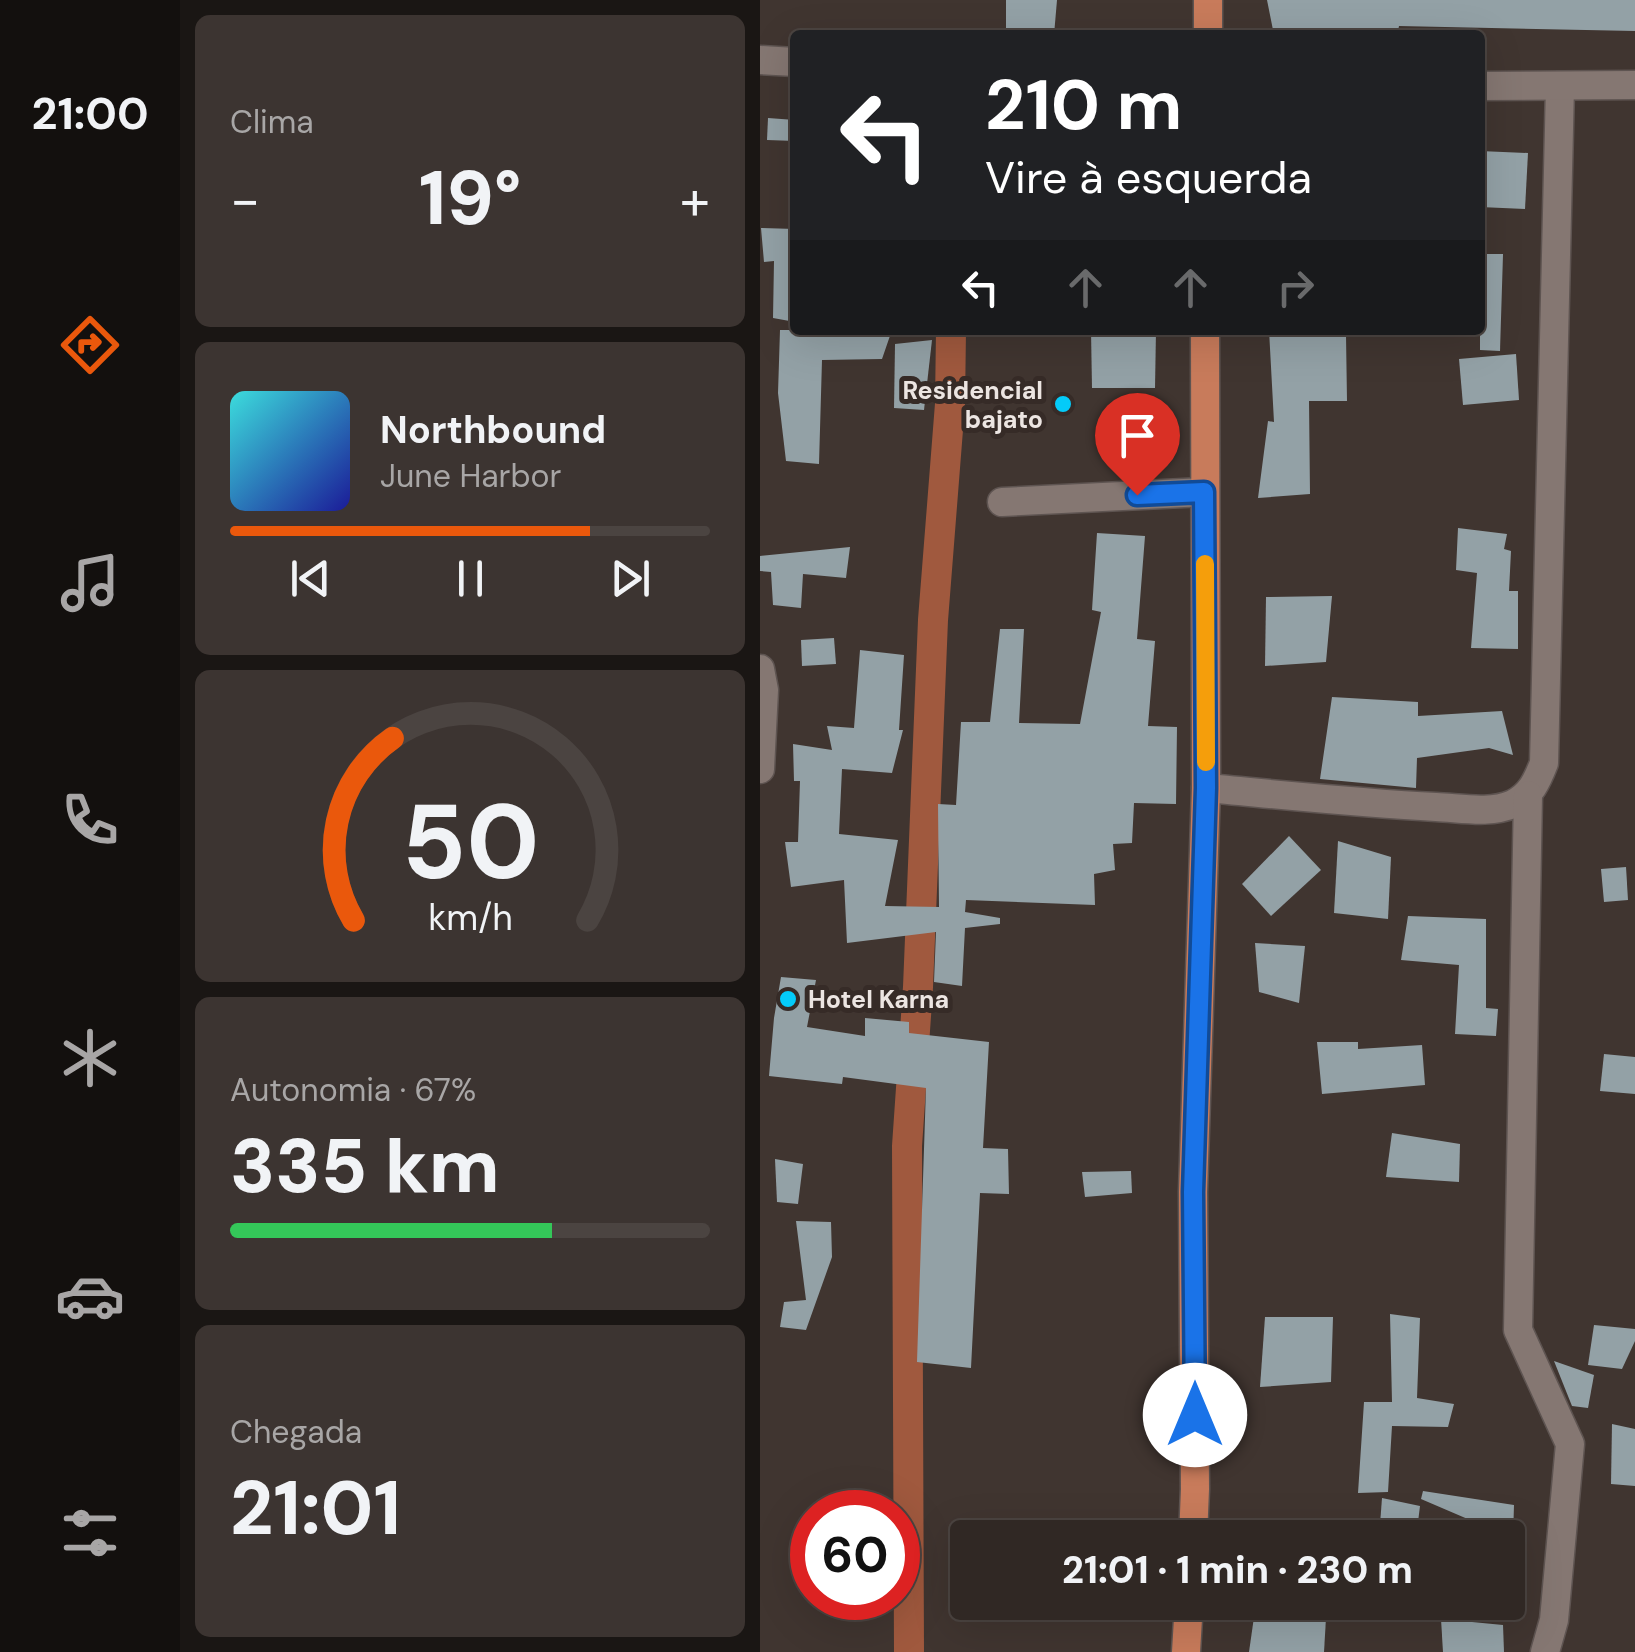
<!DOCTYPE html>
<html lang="pt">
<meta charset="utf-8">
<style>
body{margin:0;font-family:"DM Sans",sans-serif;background:#3c3431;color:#f1f3f6;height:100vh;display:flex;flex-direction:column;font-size:38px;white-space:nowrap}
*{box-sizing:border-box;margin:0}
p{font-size:32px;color:#a8a6a6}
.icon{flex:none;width:55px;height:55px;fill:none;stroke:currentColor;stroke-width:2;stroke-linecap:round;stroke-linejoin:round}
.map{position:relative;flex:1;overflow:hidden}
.drawer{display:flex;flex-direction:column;gap:15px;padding:15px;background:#1a1614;width:580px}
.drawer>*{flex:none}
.top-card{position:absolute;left:30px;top:30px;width:695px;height:305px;border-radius:10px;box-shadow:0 10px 40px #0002,0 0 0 2px #4b4441;background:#202124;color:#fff;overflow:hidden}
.speed{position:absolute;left:30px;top:1490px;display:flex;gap:20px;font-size:50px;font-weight:700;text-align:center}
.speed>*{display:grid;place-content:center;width:130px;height:130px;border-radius:50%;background:#302824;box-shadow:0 10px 40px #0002,0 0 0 2px #4b4441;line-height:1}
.speed .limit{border:15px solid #d22;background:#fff;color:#111}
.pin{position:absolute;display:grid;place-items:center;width:85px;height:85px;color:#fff;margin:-102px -42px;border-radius:50% 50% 50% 0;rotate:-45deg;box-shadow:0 0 10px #0007}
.pin .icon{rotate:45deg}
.me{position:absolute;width:110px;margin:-55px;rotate:0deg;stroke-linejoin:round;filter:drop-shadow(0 0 8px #0008)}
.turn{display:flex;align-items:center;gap:35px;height:210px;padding:0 30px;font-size:45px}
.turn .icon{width:130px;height:130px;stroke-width:2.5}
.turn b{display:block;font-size:70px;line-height:85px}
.lanes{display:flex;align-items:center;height:95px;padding:0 30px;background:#0003;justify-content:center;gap:50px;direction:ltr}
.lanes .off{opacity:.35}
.big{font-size:75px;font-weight:800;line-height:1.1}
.drawer .tile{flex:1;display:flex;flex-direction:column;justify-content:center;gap:15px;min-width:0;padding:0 35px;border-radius:15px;background:#3c3431}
.drawer .dial{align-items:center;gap:0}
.dial svg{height:260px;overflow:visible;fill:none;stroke:#4b4441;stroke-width:7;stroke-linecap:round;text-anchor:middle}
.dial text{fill:#f1f3f6;stroke:none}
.song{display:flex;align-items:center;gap:30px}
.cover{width:120px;height:120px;border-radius:15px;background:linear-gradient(135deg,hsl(180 70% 55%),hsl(240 70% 35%))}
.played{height:10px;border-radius:5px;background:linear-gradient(90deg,#ea580c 75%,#4b4441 75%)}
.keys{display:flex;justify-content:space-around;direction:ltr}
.heat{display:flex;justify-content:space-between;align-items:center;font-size:55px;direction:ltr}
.charge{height:15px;border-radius:8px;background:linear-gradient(90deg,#34c759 67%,#4b4441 0)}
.trip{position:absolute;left:190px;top:1520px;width:575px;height:100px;border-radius:10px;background:#302824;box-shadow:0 10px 40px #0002,0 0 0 2px #4b4441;font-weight:800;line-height:100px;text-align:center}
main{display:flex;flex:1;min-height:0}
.menu{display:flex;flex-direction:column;width:180px;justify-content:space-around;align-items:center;background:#13100e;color:#a8a6a6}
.menu .icon{width:70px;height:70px}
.menu .on{color:#ea580c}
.menu b{font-size:45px;color:#f1f3f6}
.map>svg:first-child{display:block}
</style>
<main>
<nav class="menu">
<b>21:00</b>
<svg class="icon on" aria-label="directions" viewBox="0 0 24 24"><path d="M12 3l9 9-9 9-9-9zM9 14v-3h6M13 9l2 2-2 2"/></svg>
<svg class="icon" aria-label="music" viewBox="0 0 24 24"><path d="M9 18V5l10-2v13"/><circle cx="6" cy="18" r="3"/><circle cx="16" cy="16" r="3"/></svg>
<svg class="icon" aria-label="phone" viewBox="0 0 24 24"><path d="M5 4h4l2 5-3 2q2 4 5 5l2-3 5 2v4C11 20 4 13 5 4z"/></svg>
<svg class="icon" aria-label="climate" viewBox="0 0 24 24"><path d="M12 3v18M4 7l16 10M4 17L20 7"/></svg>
<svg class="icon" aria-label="car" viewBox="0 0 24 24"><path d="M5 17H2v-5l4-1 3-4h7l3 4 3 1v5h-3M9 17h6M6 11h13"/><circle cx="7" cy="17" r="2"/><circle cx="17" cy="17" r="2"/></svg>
<svg class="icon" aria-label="filters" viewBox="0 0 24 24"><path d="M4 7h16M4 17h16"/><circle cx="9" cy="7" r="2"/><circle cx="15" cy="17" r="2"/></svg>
</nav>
<section class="drawer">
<div class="tile"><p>Clima</p>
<div class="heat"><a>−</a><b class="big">19°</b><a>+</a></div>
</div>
<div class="tile">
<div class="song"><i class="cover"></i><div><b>Northbound</b><p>June Harbor</p></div></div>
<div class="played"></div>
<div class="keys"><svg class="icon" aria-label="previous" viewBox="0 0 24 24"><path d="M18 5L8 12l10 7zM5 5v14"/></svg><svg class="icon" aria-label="pause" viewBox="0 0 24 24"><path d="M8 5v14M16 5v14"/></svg><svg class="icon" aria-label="next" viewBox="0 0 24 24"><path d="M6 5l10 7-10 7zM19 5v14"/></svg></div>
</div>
<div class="tile dial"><svg viewBox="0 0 100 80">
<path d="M14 69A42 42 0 1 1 86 69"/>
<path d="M14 69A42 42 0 0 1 26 13" stroke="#ea580c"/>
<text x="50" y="56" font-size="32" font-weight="700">50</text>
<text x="50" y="72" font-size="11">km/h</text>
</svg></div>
<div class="tile"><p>Autonomia · 67%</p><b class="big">335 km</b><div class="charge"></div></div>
<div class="tile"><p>Chegada</p><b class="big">21:01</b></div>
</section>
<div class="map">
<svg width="875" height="1652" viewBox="0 0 875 1652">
<rect width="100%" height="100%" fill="#403530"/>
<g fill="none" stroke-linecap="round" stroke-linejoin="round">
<path stroke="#a0593e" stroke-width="30" d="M 149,1652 L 147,1146 L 158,987 L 173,620 L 190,404 L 191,330"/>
</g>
<g fill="#93a1a6">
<path d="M 246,0 L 297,0 L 294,35 L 246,34 Z"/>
<path d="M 507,0 L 875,0 L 875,31 L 639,26 L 638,31 L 513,30 Z"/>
<path d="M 8,118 L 35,120 L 35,141 L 7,140 Z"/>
<path d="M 720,151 L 768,153 L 765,209 L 720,207 Z"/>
<path d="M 1,228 L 35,229 L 35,322 L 13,318 L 14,261 L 4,262 Z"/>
<path d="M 720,254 L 743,254 L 740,351 L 720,350 Z"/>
<path d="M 20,330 L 132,330 L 122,359 L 62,360 L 59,464 L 26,461 L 18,393 Z"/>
<path d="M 331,330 L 396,330 L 395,388 L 332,388 Z"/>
<path d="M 509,330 L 586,335 L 587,401 L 549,401 L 550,494 L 498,498 L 508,421 L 514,422 Z"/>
<path d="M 172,340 L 164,410 L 134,408 L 135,344 Z"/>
<path d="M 756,354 L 759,400 L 703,405 L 699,359 Z"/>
<path d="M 698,528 L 747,534 L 744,549 L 751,551 L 749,591 L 758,591 L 758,649 L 711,648 L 717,573 L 696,570 Z"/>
<path d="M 337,533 L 385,536 L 377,639 L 395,641 L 388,726 L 417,727 L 416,804 L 374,803 L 372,843 L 353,844 L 355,870 L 334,874 L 335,905 L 206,900 L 205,912 L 240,918 L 240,924 L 205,928 L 202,986 L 174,982 L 176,932 L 87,943 L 84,880 L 31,887 L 25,842 L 38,842 L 40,781 L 34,781 L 33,744 L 72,750 L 67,726 L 94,728 L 100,650 L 144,655 L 139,730 L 143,730 L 132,773 L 82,769 L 79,834 L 138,840 L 125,906 L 179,907 L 178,804 L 196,805 L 201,722 L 230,722 L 240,629 L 264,629 L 259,723 L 320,724 L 341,612 L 332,610 Z"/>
<path d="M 90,547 L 86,578 L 43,574 L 41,608 L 13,605 L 11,572 L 0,571 L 0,556 Z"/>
<path d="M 572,596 L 566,662 L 505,666 L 506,597 Z"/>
<path d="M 74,638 L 76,664 L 42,666 L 41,640 Z"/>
<path d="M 572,697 L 658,702 L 658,716 L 742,711 L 753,755 L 729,748 L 657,758 L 656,788 L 560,779 Z"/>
<path d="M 529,836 L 561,870 L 511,916 L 482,884 Z"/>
<path d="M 578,841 L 631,857 L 628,919 L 574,913 Z"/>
<path d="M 866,867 L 868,900 L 844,902 L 841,869 Z"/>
<path d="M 648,916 L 726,919 L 726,1008 L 738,1009 L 736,1036 L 695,1034 L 699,965 L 641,960 Z"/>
<path d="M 495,943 L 545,946 L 539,1003 L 499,992 Z"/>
<path d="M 21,977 L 56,980 L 47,1027 L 105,1036 L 105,1018 L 149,1022 L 149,1033 L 229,1042 L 223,1148 L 248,1149 L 249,1194 L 220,1193 L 211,1368 L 157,1362 L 166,1088 L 83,1077 L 82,1084 L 9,1076 L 14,1018 Z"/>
<path d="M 557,1042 L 598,1042 L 598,1049 L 662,1045 L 665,1085 L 562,1094 Z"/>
<path d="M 844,1054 L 875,1057 L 875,1094 L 840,1091 Z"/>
<path d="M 632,1133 L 700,1144 L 699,1182 L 626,1177 Z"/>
<path d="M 15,1159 L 43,1164 L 38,1204 L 17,1202 Z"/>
<path d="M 371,1171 L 372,1193 L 325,1197 L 322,1172 Z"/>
<path d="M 36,1221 L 71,1222 L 72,1257 L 46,1330 L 20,1327 L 24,1302 L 46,1300 Z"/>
<path d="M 630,1314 L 660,1318 L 657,1398 L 694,1404 L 688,1427 L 632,1426 L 628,1492 L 598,1493 L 604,1402 L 632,1402 Z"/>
<path d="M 505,1317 L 573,1317 L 571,1382 L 500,1387 Z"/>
<path d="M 834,1325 L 875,1329 L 875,1341 L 862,1369 L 828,1365 Z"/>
<path d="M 794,1361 L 834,1375 L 828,1408 L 812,1406 Z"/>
<path d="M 852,1424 L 875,1429 L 875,1486 L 851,1484 Z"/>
<path d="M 663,1491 L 754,1505 L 753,1538 L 705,1538 L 710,1520 L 661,1499 Z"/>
<path d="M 622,1498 L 660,1506 L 656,1538 L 619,1538 Z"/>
<path d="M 496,1603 L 566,1618 L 564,1652 L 489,1652 Z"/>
<path d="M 681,1619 L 743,1625 L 744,1652 L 683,1652 Z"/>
</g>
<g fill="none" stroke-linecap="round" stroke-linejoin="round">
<defs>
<g id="minor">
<path d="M 242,502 L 444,492"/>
<path d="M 0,669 L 4,690 L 0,769"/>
<path d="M 446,788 C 523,795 599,803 676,807 C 701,808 730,814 753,804 C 771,795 777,781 784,763 L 800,86"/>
<path d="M 768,795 L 758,1330 L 810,1444 L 794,1620 L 785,1652"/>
</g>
<g id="tertiary">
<path d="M 0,60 L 35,62"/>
<path d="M 720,86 L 875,85"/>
</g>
<g id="primary">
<path d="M 448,35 L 448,0"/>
<path d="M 433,1538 L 435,1489 L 433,1192 L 446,788 L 445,330"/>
<path d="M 426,1652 L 429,1602"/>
</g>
</defs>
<use href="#minor" stroke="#5e5451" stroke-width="31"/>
<use href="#tertiary" stroke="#5e5451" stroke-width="31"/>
<use href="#primary" stroke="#5e5451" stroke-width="31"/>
<use href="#minor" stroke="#857772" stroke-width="28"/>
<use href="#tertiary" stroke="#857772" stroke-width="28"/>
<use href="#primary" stroke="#c87b5b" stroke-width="28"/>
</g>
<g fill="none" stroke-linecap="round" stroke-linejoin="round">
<defs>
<path id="route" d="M 377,495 L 444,492 L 446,788 L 433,1192 L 435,1415"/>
</defs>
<use href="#route" stroke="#114b97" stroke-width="25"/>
<use href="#route" stroke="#1a73e8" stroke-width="18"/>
<path stroke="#f59e0b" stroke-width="18" d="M 445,564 L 446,762"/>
</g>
<g fill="#04cbf9" stroke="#362b27" stroke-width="4">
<circle cx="303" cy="404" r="10"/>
<circle cx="28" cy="999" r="10"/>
</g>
<g text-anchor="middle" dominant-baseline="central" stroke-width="10" stroke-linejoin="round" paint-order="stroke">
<g font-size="25" font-weight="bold" fill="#ece5e2" stroke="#362b27" text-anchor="end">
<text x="283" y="390">Residencial<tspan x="283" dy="29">bajato</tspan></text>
<text x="48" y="999" text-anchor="start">Hotel Karna</text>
</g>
</g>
</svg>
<div class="speed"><div class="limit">60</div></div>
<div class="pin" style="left:377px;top:495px;background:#d93025"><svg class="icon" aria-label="arrive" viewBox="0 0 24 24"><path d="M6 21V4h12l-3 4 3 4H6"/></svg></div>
<svg class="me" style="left:435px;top:1415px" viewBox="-20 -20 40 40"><circle r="19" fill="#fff"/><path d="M0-13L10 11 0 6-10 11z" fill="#1a73e8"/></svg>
<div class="trip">21:01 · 1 min · 230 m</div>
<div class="top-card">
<div class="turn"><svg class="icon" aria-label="left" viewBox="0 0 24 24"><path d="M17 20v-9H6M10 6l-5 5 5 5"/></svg><div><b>210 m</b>Vire à esquerda</div></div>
<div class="lanes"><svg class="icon" aria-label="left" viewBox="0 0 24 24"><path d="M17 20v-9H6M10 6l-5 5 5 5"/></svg><svg class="icon off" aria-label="ahead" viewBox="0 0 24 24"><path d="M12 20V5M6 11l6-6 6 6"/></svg><svg class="icon off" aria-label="ahead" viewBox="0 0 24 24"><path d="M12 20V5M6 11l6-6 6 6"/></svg><svg class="icon off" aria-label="right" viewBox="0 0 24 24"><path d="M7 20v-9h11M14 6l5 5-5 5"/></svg></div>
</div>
</div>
</main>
